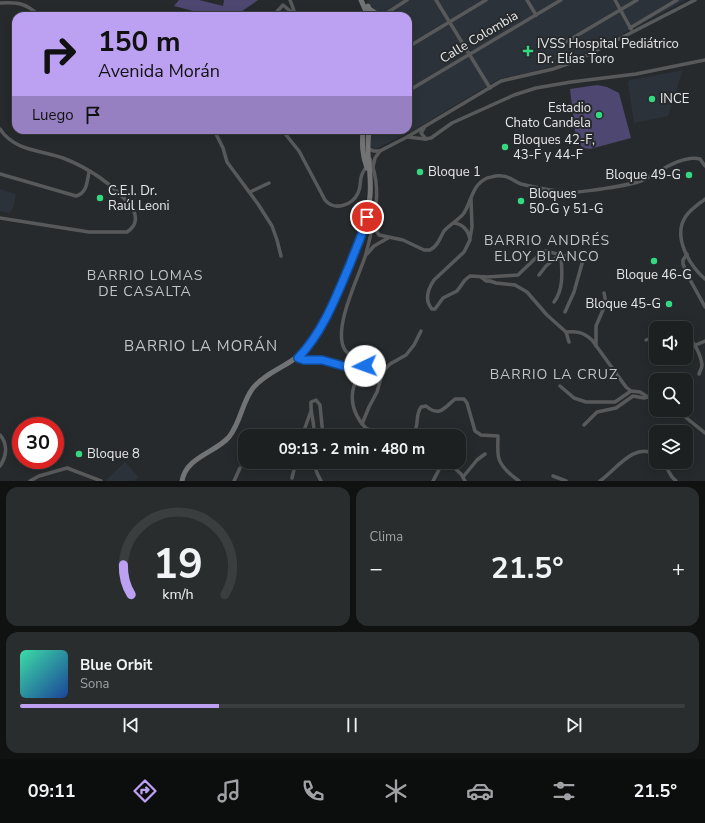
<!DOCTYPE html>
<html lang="es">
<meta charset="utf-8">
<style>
body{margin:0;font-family:"Nunito Sans",sans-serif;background:#2a2d2e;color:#f1f3f6;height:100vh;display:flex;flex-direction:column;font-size:15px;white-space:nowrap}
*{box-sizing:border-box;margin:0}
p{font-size:13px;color:#a0a3a5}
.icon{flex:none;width:22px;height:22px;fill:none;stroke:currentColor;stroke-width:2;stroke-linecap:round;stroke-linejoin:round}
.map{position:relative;height:481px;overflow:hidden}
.details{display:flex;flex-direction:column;gap:6px;padding:6px;background:#101212;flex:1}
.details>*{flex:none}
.guide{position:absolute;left:12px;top:12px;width:400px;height:122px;border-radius:12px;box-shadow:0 2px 10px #0003,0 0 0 1px #3b3e3f;background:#bca0f2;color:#111;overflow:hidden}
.fabs{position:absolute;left:649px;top:321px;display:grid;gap:8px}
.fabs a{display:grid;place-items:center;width:44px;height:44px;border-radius:8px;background:#1d2021;box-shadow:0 2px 10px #0003,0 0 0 1px #3b3e3f;font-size:20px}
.speed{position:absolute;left:12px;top:417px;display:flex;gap:8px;font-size:20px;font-weight:700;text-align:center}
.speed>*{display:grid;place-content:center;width:52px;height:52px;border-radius:50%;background:#1d2021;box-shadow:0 2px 10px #0003,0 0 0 1px #3b3e3f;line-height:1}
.speed .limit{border:6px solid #d22;background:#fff;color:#111}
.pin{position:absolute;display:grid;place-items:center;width:34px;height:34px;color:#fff;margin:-17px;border:2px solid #fff;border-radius:50%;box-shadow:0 1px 4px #0007}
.me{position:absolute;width:44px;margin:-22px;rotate:267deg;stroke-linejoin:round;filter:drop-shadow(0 0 3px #0008)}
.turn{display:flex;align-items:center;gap:14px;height:84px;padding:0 20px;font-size:18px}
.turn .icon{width:52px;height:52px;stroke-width:2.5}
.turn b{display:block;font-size:28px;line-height:34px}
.then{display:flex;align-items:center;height:38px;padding:0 20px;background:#0003;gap:8px;font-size:15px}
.big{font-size:30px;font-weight:700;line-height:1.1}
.details .tile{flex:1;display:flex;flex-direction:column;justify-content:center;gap:6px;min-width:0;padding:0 14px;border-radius:12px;background:#2a2d2e}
.details .dial{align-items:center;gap:0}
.dial svg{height:104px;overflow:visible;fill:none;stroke:#3b3e3f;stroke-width:7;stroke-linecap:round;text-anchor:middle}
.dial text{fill:#f1f3f6;stroke:none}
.song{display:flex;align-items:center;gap:12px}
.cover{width:48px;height:48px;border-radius:6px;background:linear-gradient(135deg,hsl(160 70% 55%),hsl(220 70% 35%))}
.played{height:4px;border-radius:2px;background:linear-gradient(90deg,#bca0f2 30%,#3b3e3f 30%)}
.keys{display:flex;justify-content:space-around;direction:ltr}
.heat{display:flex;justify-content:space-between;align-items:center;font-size:22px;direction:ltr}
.details .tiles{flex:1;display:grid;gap:6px;grid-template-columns:1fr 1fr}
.tile:last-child{grid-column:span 2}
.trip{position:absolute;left:238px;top:429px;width:228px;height:40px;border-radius:12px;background:#1d2021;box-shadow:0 2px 10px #0003,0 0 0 1px #3b3e3f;font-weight:700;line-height:40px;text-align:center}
.tabs{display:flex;height:64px;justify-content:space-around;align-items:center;background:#0c0d0d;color:#a0a3a5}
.tabs .icon{width:28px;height:28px}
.tabs .current{color:#bca0f2}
.tabs b{font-size:18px;color:#f1f3f6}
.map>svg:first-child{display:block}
</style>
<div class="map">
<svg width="705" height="481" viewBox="0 0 705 481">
<rect width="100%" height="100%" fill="#272a2c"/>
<g fill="#2b3239">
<path d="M 368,0 L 686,0 L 613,39 L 570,61 L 535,71 L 499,79 L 412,131 L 375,149 L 371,146 L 371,130 L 408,130 L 408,16 L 375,16 Z"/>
<path d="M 683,70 L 668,116 L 634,123 L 628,82 L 630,80 Z"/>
<path d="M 0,189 L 16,194 L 14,205 L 10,213 L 0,211 Z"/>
<path d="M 125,462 L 138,477 L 135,481 L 105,481 Z"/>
</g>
<g fill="#4e4772">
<path d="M 179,0 L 199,0 L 223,6 L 224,0 L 258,0 L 235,16 L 212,16 L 174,6 Z"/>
<path d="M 597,85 L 607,87 L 619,93 L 631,138 L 590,149 L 583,148 L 576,139 L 570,89 Z"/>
</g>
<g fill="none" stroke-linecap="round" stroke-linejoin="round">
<g stroke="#58595a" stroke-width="3.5">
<path d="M 290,0 L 296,16"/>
<path d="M 436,0 L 490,88"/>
<path d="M 527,0 L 536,15"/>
<path d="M 615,0 L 631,29"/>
<path d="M 0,3 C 17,2 27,3 39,16"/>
<path d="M 273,16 L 283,5 L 296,16"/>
<path d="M 382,16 L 407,0"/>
<path d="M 630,28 L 677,0"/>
<path d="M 566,42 L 637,0"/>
<path d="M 408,47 L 486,0"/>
<path d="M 408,91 L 561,0"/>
<path d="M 424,128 L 421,133 L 426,139"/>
<path d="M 0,129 C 14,151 41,150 63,158 C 89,168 113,185 131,206 C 137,215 138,225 127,232 L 89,232 L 0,218"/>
<path d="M 214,130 L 223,148 L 227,162 L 258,204 L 272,226 L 277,240 L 281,256"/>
<path d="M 282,130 L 299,151 L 325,200 C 334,211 352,206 358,193 C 363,182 357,179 367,166"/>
<path d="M 407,137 L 425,139 L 431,138 L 452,123 L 514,95 L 536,88 L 571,82 L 636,74 L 705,60"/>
<path d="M 368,149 L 374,151 L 380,151 L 407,137 L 501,81 L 553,69 L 576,61 L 695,0"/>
<path d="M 370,159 C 378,179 378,197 374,218"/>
<path d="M 373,167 L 375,158 L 380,151"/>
<path d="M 0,174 L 76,196 C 87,193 87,182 89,172"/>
<path d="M 250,192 L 269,183"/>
<path d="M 705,199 C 699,204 691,209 686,216 C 672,236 689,265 705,279"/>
<path d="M 375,216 L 374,227 L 379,235 L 403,240 L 424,250 L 430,250 C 438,246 440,238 444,231 C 450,224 459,220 464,213 C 472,200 472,185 487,178 C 492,177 497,175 502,176 C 510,176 515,182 521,184 C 537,188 553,191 569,192 C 581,193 630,185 641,181 C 656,174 682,154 700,159 L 705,166"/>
<path d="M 454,223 C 463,224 469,231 470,240 L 464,252 L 434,280 C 428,289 424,300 432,309 L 435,309 L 443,298 L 457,291 L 465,280 L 470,276 L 487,277 L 518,275 L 541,253 L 545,251 L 583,260 L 574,292 L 565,312"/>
<path d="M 373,224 C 371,235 368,246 365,257 C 358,278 332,330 345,350 C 350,358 360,356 365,363 C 364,371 357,377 354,386 C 348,405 359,428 378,436"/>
<path d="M 470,238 L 472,227 L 471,199"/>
<path d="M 367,254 L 374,246 L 388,238"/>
<path d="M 687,254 L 683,260 L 683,264 L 688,276 L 705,307"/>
<path d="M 539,275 L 546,266 L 559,255"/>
<path d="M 481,277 L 486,281 L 490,281 L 496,283 L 515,285 L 527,292 L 547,315 L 566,332 L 569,342"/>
<path d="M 554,302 C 564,289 562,271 561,256"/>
<path d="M 674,328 L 681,326 L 683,328"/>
<path d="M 566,332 C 577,331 583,332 592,340 L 626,387 L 631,391 L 640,392 L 656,402"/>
<path d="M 686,333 C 693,341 701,354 702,365 C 702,368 700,371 699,374"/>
<path d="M 646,340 L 656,336"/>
<path d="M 596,346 L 596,326 L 606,303 L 604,293"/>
<path d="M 686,349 L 705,341"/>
<path d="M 298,358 L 308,360 L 322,360 L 347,367 L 364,368"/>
<path d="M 560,386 L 574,398 L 586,402 L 615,402 L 631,391"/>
<path d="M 672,410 L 679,412 L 705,433"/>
<path d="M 362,424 L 369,407 L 377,392 L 383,371 L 390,364 L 406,355 L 414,345 L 421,331"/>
<path d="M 584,425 L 597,412 L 616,408 L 633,396 L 644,398 L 648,397"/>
<path d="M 367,429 L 392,435 L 403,436"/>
<path d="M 0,435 C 8,444 7,456 0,466"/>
<path d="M 302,436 L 311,411"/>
<path d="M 314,436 C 315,423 310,413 311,402 L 316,400 L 320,405 L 323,436"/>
<path d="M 406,436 C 423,431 413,418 421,407 L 426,406 C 440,418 445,407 455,399 L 464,399 L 467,403 L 475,431 L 481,435 L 498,436 C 498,443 497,453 499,459 C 502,468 512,476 519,481"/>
<path d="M 313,462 L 317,473 L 321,481"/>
<path d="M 448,462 L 461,474 L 465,481"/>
<path d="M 663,462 L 672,477 L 676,481"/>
<path d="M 553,476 L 566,481"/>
<path d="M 463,477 L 477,460 L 485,454"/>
<path d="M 292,478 L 296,462"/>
<path d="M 30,481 L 39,476 L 67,468 L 101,481"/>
<path d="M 234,481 L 240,468"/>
<path d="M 433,481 L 443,462"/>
<path d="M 600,481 C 616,470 634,441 656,455"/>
</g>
<g stroke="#727375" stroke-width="5">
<path d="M 361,0 L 368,16"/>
<path d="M 368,6 L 372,16"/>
<path d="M 371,10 L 377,14 L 382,16"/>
<path d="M 363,130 C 362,144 362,155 367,168"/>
<path d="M 182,481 C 186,457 215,453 229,437 C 241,422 242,402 253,388 C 268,370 291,366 306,349 C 318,336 325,320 332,304 C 348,272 367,233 370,196 C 371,185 370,175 369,163 C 367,153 368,141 369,130"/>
</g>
</g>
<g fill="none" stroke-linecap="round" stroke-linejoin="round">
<defs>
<path id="route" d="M 365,366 L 364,368 L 347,367 L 322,360 L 304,360 L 298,358 C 323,332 336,297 350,264 C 356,248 363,234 367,217"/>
</defs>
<use href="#route" stroke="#114b97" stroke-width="10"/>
<use href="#route" stroke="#1a73e8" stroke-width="7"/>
</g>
<g fill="#34d881" stroke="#272a2c" stroke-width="1.5">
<path d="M526 45h4v4h4v4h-4v4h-4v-4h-4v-4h4z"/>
<circle cx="652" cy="99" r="4"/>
<circle cx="599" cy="115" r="4"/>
<circle cx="505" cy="147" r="4"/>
<circle cx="420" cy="172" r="4"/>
<circle cx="689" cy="175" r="4"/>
<circle cx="100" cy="198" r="4"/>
<circle cx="521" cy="201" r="4"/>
<circle cx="654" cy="261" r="4"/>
<circle cx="669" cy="304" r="4"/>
<circle cx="79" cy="454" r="4"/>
</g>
<g text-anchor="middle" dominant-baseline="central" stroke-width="4" stroke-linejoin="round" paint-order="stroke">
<g font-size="13" fill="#e6e7e9" stroke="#272a2c">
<text transform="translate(479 37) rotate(-31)">Calle Colombia</text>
</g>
<g font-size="13" fill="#e6e7e9" stroke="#272a2c" text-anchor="start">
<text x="537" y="44">IVSS Hospital Pediátrico<tspan x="537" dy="15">Dr. Elías Toro</tspan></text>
<text x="660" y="99">INCE</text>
<text x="591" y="108" text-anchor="end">Estadio<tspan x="591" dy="15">Chato Candela</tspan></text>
<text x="513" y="140">Bloques 42-F,<tspan x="513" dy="15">43-F y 44-F</tspan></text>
<text x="428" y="172">Bloque 1</text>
<text x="681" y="175" text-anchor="end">Bloque 49-G</text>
<text x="108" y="191">C.E.I. Dr.<tspan x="108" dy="15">Raúl Leoni</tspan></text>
<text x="529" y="194">Bloques<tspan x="529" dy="15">50-G y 51-G</tspan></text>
<text x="654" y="275" text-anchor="middle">Bloque 46-G</text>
<text x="661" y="304" text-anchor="end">Bloque 45-G</text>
<text x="87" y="454">Bloque 8</text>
</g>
<g font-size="14" letter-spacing="1" fill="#c2c5c8" stroke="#272a2c">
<text x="547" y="240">BARRIO ANDRÉS<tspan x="547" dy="16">ELOY BLANCO</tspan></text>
<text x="145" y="275">BARRIO LOMAS<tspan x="145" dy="16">DE CASALTA</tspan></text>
<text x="554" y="374">BARRIO LA CRUZ</text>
</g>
<g font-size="15" letter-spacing="1" fill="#c2c5c8" stroke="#272a2c">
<text x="201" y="346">BARRIO LA MORÁN</text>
</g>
</g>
</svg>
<div class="fabs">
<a><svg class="icon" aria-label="sound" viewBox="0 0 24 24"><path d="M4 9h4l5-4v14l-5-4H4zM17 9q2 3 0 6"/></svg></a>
<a><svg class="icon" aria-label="search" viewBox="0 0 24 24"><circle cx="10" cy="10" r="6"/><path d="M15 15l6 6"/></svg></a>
<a><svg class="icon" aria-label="layers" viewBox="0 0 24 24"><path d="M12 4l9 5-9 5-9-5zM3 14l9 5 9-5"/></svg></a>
</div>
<div class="speed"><div class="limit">30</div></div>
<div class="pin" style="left:367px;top:217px;background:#d93025"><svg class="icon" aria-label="arrive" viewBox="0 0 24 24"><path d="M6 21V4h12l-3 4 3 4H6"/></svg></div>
<svg class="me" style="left:365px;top:366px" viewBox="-20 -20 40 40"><circle r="19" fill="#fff"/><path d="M0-13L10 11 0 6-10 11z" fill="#1a73e8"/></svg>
<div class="trip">09:13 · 2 min · 480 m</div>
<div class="guide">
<div class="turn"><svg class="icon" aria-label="right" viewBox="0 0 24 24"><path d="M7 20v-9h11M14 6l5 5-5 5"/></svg><div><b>150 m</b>Avenida Morán</div></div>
<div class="then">Luego<svg class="icon" aria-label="arrive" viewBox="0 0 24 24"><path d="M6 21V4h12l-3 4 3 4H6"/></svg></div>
</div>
</div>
<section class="details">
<div class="tiles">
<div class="tile dial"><svg viewBox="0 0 100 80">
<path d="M14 69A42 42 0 1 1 86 69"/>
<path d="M14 69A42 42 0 0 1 8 46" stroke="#bca0f2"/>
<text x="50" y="56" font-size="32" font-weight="700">19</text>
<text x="50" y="72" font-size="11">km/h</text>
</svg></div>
<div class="tile"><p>Clima</p>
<div class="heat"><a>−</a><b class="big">21.5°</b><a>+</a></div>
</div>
<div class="tile">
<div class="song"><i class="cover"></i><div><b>Blue Orbit</b><p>Sona</p></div></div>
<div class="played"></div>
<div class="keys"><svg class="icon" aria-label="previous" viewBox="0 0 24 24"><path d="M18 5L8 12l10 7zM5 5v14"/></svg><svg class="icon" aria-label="pause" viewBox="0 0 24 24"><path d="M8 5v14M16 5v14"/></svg><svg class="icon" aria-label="next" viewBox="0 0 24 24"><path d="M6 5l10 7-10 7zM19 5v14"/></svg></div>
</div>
</div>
</section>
<nav class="tabs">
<b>09:11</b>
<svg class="icon current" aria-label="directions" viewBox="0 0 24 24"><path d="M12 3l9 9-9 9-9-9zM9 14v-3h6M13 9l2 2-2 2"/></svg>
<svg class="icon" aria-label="music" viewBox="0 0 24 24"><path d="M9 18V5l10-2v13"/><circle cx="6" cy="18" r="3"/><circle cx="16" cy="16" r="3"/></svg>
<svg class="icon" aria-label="phone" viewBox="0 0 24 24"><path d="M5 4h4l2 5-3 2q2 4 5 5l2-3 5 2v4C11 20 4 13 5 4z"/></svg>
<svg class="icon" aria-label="climate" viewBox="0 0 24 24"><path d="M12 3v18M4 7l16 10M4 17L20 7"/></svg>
<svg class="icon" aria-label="car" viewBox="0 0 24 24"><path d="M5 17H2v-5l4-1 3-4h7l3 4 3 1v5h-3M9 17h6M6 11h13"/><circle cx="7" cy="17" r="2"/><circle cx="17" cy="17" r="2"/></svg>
<svg class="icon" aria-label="filters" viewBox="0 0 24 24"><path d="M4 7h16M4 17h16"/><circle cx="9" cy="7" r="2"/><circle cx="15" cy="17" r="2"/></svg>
<b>21.5°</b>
</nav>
